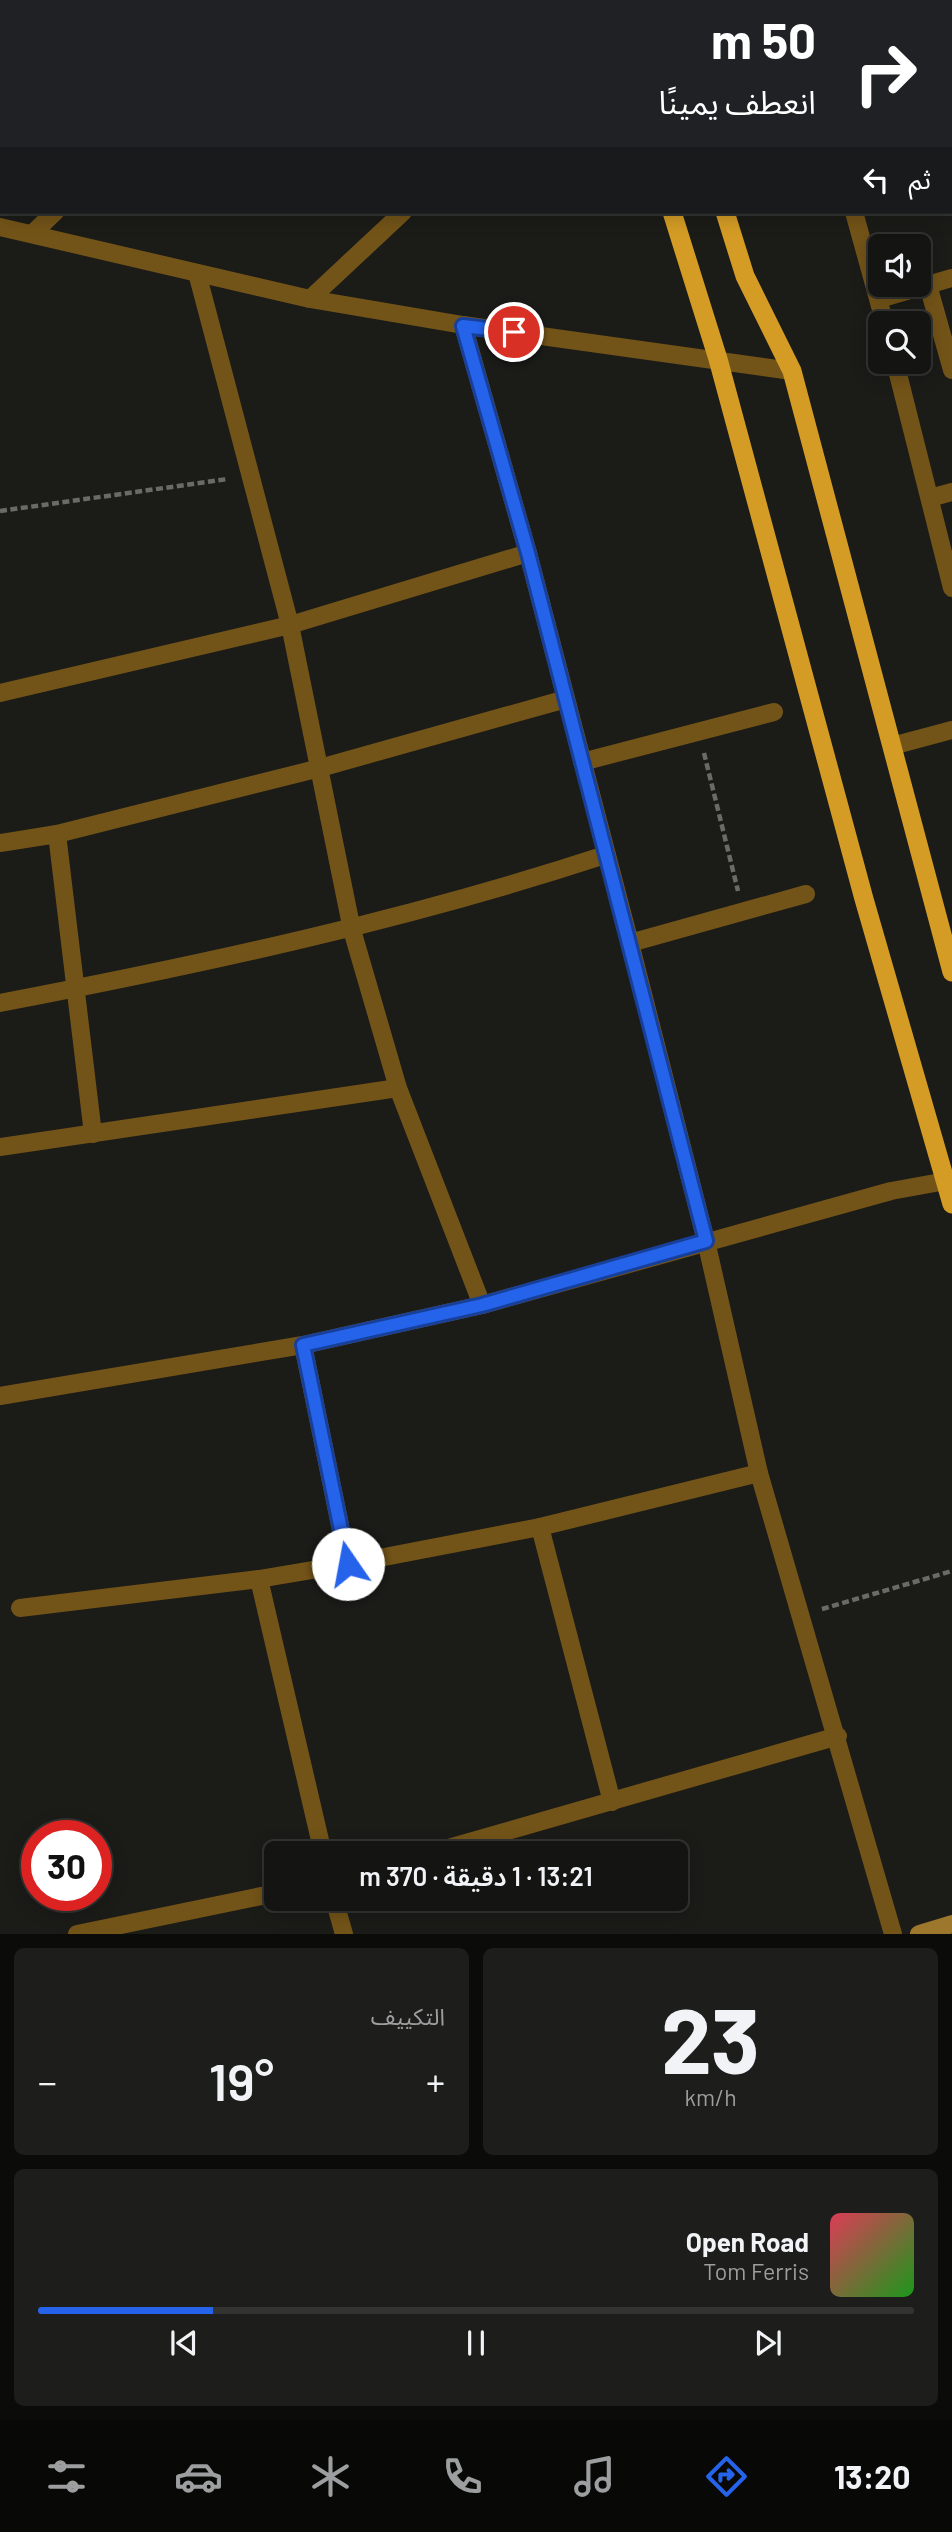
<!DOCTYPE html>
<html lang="ar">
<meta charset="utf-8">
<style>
body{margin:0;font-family:Barlow,"Noto Sans Arabic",sans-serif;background:#1d1d1b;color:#f1f3f6;direction:rtl;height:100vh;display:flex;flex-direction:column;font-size:26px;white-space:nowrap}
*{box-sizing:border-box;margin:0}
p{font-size:23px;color:#9d9e9f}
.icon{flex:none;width:38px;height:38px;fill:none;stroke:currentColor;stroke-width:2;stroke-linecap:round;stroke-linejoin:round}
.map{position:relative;height:1934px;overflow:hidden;direction:ltr}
.side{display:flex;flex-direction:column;gap:14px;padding:14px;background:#0b0b0a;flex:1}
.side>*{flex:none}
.guide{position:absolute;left:0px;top:0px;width:952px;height:214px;box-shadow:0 4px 18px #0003,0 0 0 2px #333332;direction:rtl;background:#202124;color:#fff;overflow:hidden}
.tools{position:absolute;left:868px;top:234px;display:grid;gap:14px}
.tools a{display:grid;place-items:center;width:63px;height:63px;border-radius:10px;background:#141412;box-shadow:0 4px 18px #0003,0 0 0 2px #333332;font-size:35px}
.speed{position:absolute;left:21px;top:1820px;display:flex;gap:14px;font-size:35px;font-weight:700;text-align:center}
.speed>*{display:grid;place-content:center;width:91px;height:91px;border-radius:50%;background:#141412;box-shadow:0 4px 18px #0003,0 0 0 2px #333332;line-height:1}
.speed .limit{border:10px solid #d22;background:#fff;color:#111}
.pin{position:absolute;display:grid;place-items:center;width:60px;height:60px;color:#fff;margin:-30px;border:4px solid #fff;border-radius:50%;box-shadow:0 2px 7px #0007}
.me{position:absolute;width:77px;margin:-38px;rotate:348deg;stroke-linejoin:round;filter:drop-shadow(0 0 5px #0008)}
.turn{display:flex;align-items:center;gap:24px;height:147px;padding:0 21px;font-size:32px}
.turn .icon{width:91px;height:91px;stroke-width:2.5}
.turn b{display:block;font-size:49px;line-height:60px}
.then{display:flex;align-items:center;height:66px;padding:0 21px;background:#0003;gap:14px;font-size:26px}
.big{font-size:52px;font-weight:600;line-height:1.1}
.side .tile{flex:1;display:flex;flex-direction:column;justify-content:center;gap:10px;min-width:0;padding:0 24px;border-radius:10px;background:#1d1d1b}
.side .dial{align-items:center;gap:0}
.dial b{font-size:91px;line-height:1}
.song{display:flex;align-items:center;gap:21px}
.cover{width:84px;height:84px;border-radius:10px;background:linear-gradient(135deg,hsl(350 70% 55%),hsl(120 70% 35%))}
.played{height:7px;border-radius:4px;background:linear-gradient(90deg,#2563eb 20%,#333332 20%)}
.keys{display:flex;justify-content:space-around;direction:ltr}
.heat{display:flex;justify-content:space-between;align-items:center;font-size:38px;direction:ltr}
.side .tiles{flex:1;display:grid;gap:14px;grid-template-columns:1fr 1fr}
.tile:last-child{grid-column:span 2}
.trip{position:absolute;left:264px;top:1841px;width:424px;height:70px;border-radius:10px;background:#141412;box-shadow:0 4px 18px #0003,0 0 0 2px #333332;font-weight:600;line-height:70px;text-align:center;direction:rtl}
.tab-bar{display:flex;height:112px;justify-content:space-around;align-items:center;background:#080807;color:#9d9e9f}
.tab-bar .icon{width:49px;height:49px}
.tab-bar .on{color:#2563eb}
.tab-bar b{font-size:32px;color:#f1f3f6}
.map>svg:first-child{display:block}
</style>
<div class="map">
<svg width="952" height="1934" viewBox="0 0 952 1934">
<rect width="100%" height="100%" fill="#1b1b18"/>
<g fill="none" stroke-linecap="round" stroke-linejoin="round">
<g stroke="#6a6a67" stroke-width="4.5" stroke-dasharray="7 3.5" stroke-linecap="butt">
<path d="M 0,511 L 228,479"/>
<path d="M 704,753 L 738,891"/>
<path d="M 822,1609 L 952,1571"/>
</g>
<g stroke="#735418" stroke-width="18">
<path d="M 29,0 L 30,2"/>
<path d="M 797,0 L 797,2"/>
<path d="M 279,2 L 280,0"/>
<path d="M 950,45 L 952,45"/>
<path d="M 854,212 L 885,324"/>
<path d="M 0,227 L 310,299 L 463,325 L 792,371"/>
<path d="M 32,234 L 55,212"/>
<path d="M 197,273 L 290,625 L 528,553"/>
<path d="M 928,285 L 952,370"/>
<path d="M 310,299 L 403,212"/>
<path d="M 879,299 L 952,278"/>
<path d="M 463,325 L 528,553 L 630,943 L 706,1241 L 759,1473 L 893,1934"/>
<path d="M 895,362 L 952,588"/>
<path d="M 930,498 L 952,492"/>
<path d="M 0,693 L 290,625 L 352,930 L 398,1088 L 482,1305"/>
<path d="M 892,746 L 952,730"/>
<path d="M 582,762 L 774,712"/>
<path d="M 57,834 L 93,1134"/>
<path d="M 0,843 L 57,834 L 320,768 L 566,699"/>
<path d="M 630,943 L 806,894"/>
<path d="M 0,1003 C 204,964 407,920 605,855"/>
<path d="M 0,1147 L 398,1088"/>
<path d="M 303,1345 L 348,1564 L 259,1579 L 323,1853"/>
<path d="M 0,1396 L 303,1345 L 482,1305 L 891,1191 L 946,1181"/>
<path d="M 348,1564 L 540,1527"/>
<path d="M 20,1608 L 259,1579"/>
<path d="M 612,1802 L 540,1527 L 759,1473"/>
<path d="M 431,1853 L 838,1736"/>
<path d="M 334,1899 L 344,1934"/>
<path d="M 77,1934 L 276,1893"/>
</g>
<path stroke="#9d772c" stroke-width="18" d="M 919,1934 L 952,1924"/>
<g stroke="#d49c25" stroke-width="19">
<path d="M 611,0 L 612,2"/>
<path d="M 659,0 L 660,2"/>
<path d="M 672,212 L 718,359 L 864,899 L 952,1204"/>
<path d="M 725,212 L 745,276 L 792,371 L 952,972"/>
</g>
</g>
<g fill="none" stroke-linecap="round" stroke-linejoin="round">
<defs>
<path id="route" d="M 348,1564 L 303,1345 L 482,1305 L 706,1241 L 528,553 L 463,326 L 514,332"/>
</defs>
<use href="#route" stroke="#184099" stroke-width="18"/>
<use href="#route" stroke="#2563eb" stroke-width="12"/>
</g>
</svg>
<div class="tools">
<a><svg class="icon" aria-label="sound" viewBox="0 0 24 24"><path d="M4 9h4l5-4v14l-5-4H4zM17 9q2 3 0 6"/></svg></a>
<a><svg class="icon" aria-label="search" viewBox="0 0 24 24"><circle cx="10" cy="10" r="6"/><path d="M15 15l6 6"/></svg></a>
</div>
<div class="speed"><div class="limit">30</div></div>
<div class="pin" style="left:514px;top:332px;background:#d93025"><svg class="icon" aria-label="arrive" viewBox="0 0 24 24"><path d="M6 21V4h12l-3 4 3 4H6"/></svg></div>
<svg class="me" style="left:348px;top:1564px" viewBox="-20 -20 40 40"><circle r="19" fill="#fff"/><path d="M0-13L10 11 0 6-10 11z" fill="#2563eb"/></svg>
<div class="trip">13:21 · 1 دقيقة · 370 m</div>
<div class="guide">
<div class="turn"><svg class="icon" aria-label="right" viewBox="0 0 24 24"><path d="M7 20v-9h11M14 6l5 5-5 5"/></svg><div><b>50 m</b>انعطف يمينًا</div></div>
<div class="then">ثم<svg class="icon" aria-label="left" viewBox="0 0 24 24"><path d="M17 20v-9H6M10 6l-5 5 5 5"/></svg></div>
</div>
</div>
<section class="side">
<div class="tiles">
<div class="tile dial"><b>23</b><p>km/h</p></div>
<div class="tile"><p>التكييف</p>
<div class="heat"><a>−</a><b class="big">19°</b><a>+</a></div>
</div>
<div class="tile">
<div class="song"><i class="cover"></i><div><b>Open Road</b><p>Tom Ferris</p></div></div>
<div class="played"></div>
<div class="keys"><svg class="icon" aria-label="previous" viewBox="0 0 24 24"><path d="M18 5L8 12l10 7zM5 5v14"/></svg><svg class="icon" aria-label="pause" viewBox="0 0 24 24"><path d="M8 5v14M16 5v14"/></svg><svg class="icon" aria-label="next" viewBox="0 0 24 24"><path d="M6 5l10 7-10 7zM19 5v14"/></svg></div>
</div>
</div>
</section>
<nav class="tab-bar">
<b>13:20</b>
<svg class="icon on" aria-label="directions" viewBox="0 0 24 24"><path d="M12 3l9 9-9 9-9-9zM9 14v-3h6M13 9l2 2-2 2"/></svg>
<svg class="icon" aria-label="music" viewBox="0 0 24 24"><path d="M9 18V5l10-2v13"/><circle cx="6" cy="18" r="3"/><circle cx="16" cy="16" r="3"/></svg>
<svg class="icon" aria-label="phone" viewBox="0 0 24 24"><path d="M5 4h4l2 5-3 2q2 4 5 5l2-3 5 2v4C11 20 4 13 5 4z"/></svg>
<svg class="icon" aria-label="climate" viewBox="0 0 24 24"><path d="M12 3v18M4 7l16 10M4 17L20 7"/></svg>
<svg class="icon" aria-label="car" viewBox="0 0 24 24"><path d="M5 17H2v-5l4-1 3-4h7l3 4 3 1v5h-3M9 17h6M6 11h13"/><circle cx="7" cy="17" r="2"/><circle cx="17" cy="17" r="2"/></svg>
<svg class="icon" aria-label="filters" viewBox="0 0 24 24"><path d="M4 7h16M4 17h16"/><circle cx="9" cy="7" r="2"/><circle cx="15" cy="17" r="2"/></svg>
</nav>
